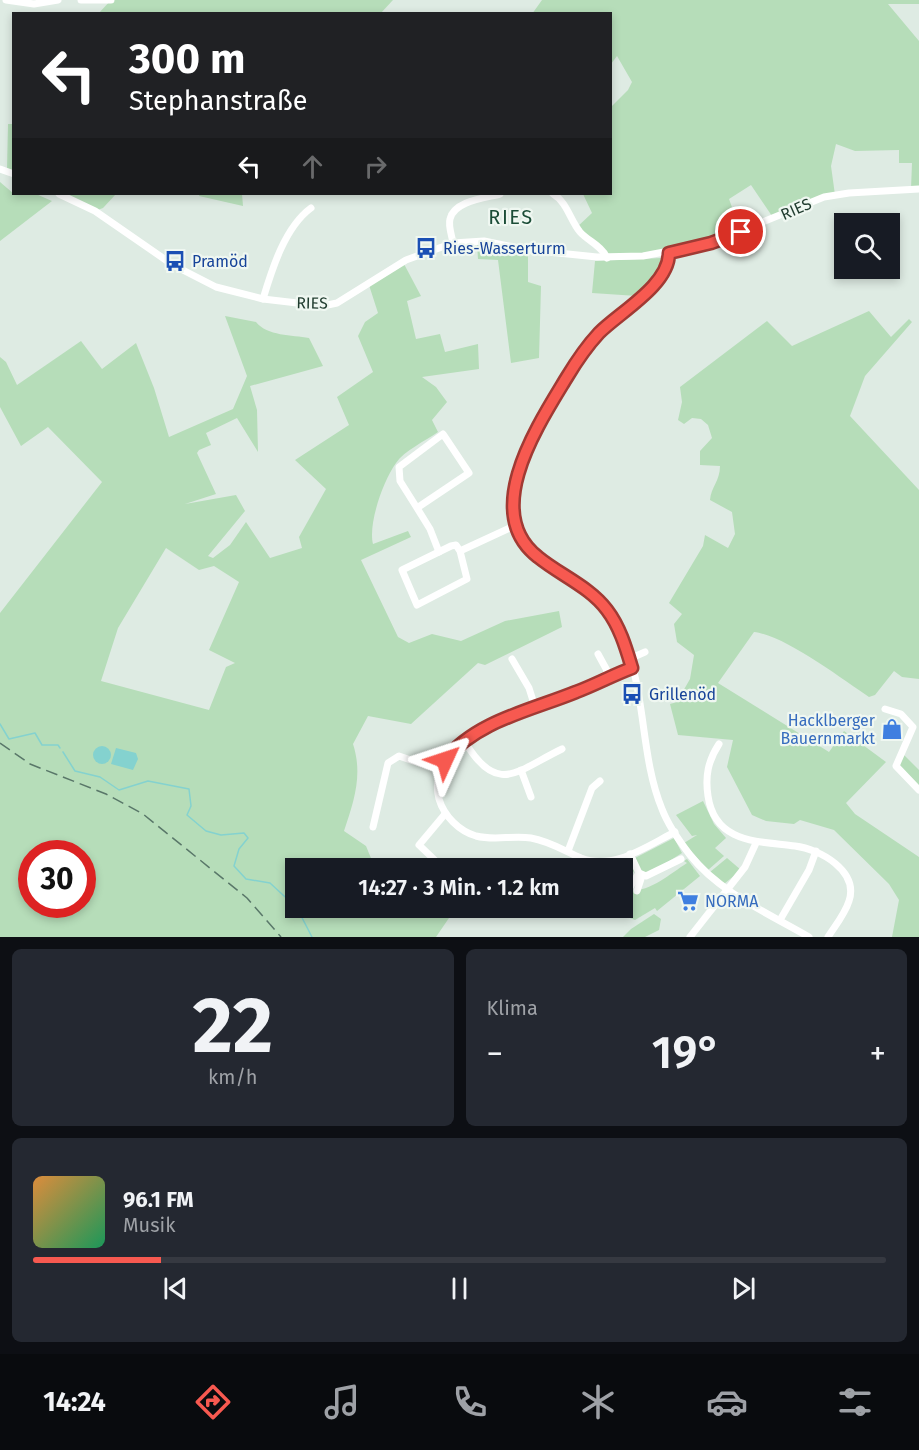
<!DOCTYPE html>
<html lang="de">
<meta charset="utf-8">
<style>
body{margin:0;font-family:"Fira Sans",sans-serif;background:#242831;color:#f1f3f6;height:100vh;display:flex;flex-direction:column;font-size:22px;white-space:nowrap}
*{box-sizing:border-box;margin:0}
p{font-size:20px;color:#9ea1a6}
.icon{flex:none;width:33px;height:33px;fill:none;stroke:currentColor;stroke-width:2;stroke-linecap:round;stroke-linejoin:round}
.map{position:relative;height:937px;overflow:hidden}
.sheet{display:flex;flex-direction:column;gap:12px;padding:12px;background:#0d0f14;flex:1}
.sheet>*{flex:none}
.top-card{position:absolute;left:12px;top:12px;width:600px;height:183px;border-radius:0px;box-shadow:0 3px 9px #0003;background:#202124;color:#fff;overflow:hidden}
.fabs{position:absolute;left:834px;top:213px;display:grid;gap:12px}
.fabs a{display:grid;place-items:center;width:66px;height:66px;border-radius:0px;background:#171b24;box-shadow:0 3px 9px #0003;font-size:30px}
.speed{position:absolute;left:18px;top:840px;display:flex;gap:12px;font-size:30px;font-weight:700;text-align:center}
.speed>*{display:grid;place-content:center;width:78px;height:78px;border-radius:50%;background:#171b24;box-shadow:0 3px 9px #0003;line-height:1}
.speed .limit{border:9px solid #d22;background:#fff;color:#111}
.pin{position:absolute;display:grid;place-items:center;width:51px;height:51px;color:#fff;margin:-26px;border:3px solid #fff;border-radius:50%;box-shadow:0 2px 6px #0007}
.me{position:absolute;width:66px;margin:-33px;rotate:48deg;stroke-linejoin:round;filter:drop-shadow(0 0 4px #0008)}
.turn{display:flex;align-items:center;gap:21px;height:126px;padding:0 18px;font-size:27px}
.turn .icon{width:78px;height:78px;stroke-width:2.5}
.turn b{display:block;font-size:42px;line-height:51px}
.lanes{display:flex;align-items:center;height:57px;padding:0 18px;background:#0003;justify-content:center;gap:30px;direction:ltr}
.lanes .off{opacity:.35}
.big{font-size:45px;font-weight:600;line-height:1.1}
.sheet .widget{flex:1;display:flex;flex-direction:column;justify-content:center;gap:9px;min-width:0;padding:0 21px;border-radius:9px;background:#242831}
.sheet .dial{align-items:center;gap:0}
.dial b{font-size:78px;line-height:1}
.song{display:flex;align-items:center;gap:18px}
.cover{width:72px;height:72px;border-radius:9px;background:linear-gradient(135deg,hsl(30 70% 55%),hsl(150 70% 35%))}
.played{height:6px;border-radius:3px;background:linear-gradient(90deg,#f75950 15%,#363941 15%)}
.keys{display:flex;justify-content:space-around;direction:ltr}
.heat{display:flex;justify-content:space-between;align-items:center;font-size:33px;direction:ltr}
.sheet .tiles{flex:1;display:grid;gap:12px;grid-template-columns:1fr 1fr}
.widget:last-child{grid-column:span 2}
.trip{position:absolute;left:285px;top:858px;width:348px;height:60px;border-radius:0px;background:#171b24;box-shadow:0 3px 9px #0003;font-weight:600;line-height:60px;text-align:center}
.menu{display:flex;height:96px;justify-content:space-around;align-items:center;background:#090b0e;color:#9ea1a6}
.menu .icon{width:42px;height:42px}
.menu .active{color:#f75950}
.menu b{font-size:27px;color:#f1f3f6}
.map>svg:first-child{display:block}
</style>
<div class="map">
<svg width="919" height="937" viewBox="0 0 919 937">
<rect width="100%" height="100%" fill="#deebe3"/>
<g fill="#b6ddb9" fill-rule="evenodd">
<path d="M 111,0 L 393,0 L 380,14 L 98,14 Z"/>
<path d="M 542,0 L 919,0 L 919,4 L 888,4 L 919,41 L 919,189 L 911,189 L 912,163 L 899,163 L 899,150 L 855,151 L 836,144 L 831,166 L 835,195 L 774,219 L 751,185 L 729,199 L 741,232 L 702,246 L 607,258 L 576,228 L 592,213 L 583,194 L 610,194 L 611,107 L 628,90 L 632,82 L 617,56 L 611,64 L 610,14 L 532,14 Z"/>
<path d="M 8,124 L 13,124 L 13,174 L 7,169 Z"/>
<path d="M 0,182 L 14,194 L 36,194 L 52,201 L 0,241 Z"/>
<path d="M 59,194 L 116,194 L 103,208 L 95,211 Z"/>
<path d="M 200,194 L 242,194 L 243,206 L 199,196 Z"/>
<path d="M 480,243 L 528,252 L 528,282 L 541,286 L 539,358 L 511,363 L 498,260 L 478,259 L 477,244 Z"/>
<path d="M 662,258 L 666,263 L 652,283 L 637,296 L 592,293 L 595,261 Z"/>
<path d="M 404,264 L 421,296 L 407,301 L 416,339 L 440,334 L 445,352 L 478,344 L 479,369 L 422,377 L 436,387 L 447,402 L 432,420 L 438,432 C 425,441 404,451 396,463 C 383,481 368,524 373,544 L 408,531 L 411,537 L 361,560 L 398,637 L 409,643 L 432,634 L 461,641 L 505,621 L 559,611 L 562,627 L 485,665 L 478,663 L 411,724 L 368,716 L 353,744 C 363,775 354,801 344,831 L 366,846 L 375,868 L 296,868 L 296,908 L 472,908 L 449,918 L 436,937 L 0,937 L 0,613 L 102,482 L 48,427 L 21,446 L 0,407 L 0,357 L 6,362 L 17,385 L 81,341 L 102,369 L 136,343 L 154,388 L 169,437 L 233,409 L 247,376 L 225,316 L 256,322 C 267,336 292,335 309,338 L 323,366 L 250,386 L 257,410 L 258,452 L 237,418 L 206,433 L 211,445 L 199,450 L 197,453 L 216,494 L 185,504 L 236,495 L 245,511 L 208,556 L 213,558 L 230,545 L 246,522 L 270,558 L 302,548 L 299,537 L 326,489 L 295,460 L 349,425 L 337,397 L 373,372 L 358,336 L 365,322 L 378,313 L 369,285 ZM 166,548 L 199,570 L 214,566 L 239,582 L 209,650 L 235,663 L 226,667 L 209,710 L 101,681 L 118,628 ZM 32,854 L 82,854 L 82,904 L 32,904 Z"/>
<path d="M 869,311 L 891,337 L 909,319 L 912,322 L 865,376 L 850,416 L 919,490 L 919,679 L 902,677 L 894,671 L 875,695 L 869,697 C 842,679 784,635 754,632 L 718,683 L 829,752 L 844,731 L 886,762 L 846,803 L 855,814 L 919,857 L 919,937 L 892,937 L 899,900 L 889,884 L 834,830 L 800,820 L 794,824 L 766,821 L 752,815 L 727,767 L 733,740 L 678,735 L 670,704 L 681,701 L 682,693 L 690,679 L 694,655 L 677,642 L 674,624 L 682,614 L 669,603 L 703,546 L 705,535 L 728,548 L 735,534 L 732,512 L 710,500 C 711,487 720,481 720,466 L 700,465 L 700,451 L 712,438 L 708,425 L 701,419 L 692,418 L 684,424 L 678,420 L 682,402 L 680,387 L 767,321 L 792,346 Z"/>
<path d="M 901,752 L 919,770 L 919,790 L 896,767 Z"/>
<path d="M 703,801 L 714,824 L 726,838 L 715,848 L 724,856 L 708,870 L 684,843 L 697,835 L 692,836 L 676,815 Z"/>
<path d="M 674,838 L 682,853 L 650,873 L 643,875 L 635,858 Z"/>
<path d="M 727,858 L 741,870 L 724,884 L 710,872 Z"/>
<path d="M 630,859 L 634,871 L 624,886 L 623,894 L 622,868 L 611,868 Z"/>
<path d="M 687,859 L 700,876 L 657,911 L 655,908 L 635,920 L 620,914 L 630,891 C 651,891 670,874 687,863 L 684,861 Z"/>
<path d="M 654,914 L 661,919 L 659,930 L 645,937 L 623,937 L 631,929 Z"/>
</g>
<g fill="#84d2cf">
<circle cx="102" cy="755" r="9"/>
<path d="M 116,748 L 136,753 L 138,759 L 133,770 L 111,764 Z"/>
</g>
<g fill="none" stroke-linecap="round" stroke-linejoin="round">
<g stroke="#84d2cf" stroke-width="1.5">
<path d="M 0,724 L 9,739 L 35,733 L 42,745 L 58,745 L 60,748"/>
<path d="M 63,752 L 75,771 L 100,777 L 119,790 L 148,781 L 189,789 L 191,806 L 187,815 L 206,831 L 221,835 L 244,833 L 248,838 L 239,849 L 234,866 L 246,879 L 270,883 L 296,907"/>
<path d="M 297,908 L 312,937"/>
</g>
<g stroke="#fff" stroke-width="7">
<path d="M 6,0 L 34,4 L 58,0"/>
<path d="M 81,0 L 111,0"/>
<path d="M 0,169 L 14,174"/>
<path d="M 59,194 L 95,211 L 173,265 L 216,287 L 263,299 L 323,306 L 337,303 L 406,260 L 453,243 L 484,241 L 529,250 L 597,257 L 643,256 L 711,243 L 824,197 L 849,193 L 919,189"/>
<path d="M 553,194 C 567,202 570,220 580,232 C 588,241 602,246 607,258"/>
<path d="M 453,243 C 452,236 448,226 450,219 C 454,201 485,198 500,194"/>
<path d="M 669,253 C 669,286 618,312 597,335 C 565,371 525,444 513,490 C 495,559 587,574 616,625 C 648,681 638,751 662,809 C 668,825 680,842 690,855 C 720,893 768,913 809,937"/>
<path d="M 263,299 C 272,269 285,227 311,208"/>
<path d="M 417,508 L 400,481 L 399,467 L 443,434 L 469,473 L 417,508 L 430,529 L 439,552"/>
<path d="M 460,551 L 456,545 L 451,546 L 402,570 L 417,605 L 467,579 L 460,551 L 514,526"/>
<path d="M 598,654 L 610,676"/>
<path d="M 512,659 L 529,688 L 535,707"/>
<path d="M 629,659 L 645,652"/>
<path d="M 632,668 C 612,676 593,686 573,693 C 531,709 423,738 439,799 C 444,816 459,831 476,836 C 495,841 512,835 531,838 C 549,841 565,851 581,858 C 613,871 647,846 675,832"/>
<path d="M 885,709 L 901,714 L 913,727 L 896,766 L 919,790"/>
<path d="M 465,742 C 498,797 518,770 562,749"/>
<path d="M 719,744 C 708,761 705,776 708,796 C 715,844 759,841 795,846 C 820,849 859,871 849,901 C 845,914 835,926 828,937"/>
<path d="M 521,770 L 531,797"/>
<path d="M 373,827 L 388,763 L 399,756 L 440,770"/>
<path d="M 568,851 L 592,788 L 600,781"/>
<path d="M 630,854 L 639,873 L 646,876 L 681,859"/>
<path d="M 443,868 L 419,845 L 445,814"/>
<path d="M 637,891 L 642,876"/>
<path d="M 625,895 L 639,873"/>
<path d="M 780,920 L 809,870 L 816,851"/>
<path d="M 690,937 L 745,867 L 756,843"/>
</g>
<path stroke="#597769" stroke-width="1.5" stroke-dasharray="12 6" stroke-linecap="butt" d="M 0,743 L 30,764 L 106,794 L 143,814 L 247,898 L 281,937"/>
</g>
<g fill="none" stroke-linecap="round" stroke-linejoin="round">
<defs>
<path id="route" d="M 445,760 C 476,721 532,710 576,692 C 595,685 613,675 632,668 C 626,648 620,627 607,610 C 590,587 560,575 538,557 C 480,512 538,425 567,377 C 576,362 587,346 599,333 C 620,312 669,285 669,253 L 711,243 L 741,232"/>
</defs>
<use href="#route" stroke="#a13a34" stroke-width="15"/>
<use href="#route" stroke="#f75950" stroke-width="10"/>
</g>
<defs>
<symbol id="bus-bare" viewBox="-9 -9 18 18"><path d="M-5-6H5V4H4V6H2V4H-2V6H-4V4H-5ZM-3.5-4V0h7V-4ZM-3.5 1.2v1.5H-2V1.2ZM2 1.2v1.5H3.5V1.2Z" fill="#1a4fb4" stroke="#eff7f1" stroke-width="2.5" paint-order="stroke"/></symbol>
<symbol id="shop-bare" viewBox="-9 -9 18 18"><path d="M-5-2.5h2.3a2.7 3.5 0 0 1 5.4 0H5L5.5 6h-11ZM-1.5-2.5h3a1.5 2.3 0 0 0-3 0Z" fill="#3f7fe0" stroke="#eff7f1" stroke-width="2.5" paint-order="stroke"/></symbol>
<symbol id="supermarket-bare" viewBox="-9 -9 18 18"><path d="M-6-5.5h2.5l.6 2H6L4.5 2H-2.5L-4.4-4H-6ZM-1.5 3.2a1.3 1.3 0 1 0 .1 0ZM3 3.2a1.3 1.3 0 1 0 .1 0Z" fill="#3f7fe0" stroke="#eff7f1" stroke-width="2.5" paint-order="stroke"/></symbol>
</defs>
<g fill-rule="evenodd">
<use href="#bus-bare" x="411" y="233" width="30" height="30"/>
<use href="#bus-bare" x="160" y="246" width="30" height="30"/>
<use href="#bus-bare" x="617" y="679" width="30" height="30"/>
<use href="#shop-bare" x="877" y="714" width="30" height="30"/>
<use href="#supermarket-bare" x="673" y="886" width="30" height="30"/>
</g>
<g text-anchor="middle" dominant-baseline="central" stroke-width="4.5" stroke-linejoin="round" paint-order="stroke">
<g font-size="16" fill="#1f3b2e" stroke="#eff7f1">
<text transform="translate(796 209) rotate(-24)">RIES</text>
<text transform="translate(312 303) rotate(1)">RIES</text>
</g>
<g font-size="16" fill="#164399" stroke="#eff7f1" text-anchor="start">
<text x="443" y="248">Ries-Wasserturm</text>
<text x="192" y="261">Pramöd</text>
<text x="649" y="694">Grillenöd</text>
</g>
<g font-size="16" fill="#366cbe" stroke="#eff7f1" text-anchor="end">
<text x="875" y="720">Hacklberger<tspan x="875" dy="18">Bauernmarkt</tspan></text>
<text x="705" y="901" text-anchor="start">NORMA</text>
</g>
<g font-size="20" letter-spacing="1.5" fill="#1b4d37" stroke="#eff7f1">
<text x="511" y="217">RIES</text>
</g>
</g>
</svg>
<div class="fabs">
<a><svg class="icon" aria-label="search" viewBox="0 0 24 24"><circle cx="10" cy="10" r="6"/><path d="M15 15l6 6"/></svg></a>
</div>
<div class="speed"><div class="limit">30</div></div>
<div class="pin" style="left:741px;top:232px;background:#d93025"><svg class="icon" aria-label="arrive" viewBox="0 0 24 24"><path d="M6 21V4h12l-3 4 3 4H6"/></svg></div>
<svg class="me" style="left:445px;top:760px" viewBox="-20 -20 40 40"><path d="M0-17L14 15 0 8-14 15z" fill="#f75950" stroke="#fff" stroke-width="4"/></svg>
<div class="trip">14:27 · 3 Min. · 1.2 km</div>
<div class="top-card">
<div class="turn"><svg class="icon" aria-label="left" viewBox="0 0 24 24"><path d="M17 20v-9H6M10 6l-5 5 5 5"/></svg><div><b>300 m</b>Stephanstraße</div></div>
<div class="lanes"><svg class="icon" aria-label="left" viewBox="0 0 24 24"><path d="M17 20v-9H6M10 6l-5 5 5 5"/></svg><svg class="icon off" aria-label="ahead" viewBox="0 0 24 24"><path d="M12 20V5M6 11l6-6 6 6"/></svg><svg class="icon off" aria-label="right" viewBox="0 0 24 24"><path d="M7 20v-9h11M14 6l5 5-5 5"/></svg></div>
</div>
</div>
<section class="sheet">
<div class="tiles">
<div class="widget dial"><b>22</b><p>km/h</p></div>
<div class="widget"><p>Klima</p>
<div class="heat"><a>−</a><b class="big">19°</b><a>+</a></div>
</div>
<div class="widget">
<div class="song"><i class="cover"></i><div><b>96.1 FM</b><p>Musik</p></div></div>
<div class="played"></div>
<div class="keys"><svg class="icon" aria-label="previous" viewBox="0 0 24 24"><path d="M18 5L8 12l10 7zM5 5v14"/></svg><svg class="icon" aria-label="pause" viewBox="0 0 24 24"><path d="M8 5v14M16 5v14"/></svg><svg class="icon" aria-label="next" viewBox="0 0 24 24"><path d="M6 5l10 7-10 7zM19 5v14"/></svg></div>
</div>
</div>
</section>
<nav class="menu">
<b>14:24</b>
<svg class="icon active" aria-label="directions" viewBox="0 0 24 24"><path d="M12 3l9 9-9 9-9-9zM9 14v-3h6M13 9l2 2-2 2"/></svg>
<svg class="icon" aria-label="music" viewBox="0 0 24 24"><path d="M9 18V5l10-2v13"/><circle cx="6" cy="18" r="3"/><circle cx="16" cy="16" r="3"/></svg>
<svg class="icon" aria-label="phone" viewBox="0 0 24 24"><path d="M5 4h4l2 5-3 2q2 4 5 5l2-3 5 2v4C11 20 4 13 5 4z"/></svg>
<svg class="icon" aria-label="climate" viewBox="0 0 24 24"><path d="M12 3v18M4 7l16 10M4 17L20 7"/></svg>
<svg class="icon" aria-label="car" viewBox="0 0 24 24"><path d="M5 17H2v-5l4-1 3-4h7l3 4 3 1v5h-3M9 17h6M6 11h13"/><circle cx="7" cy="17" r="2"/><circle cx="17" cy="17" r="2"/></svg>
<svg class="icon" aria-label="filters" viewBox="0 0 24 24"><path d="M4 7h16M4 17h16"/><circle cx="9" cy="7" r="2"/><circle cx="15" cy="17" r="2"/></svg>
</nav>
